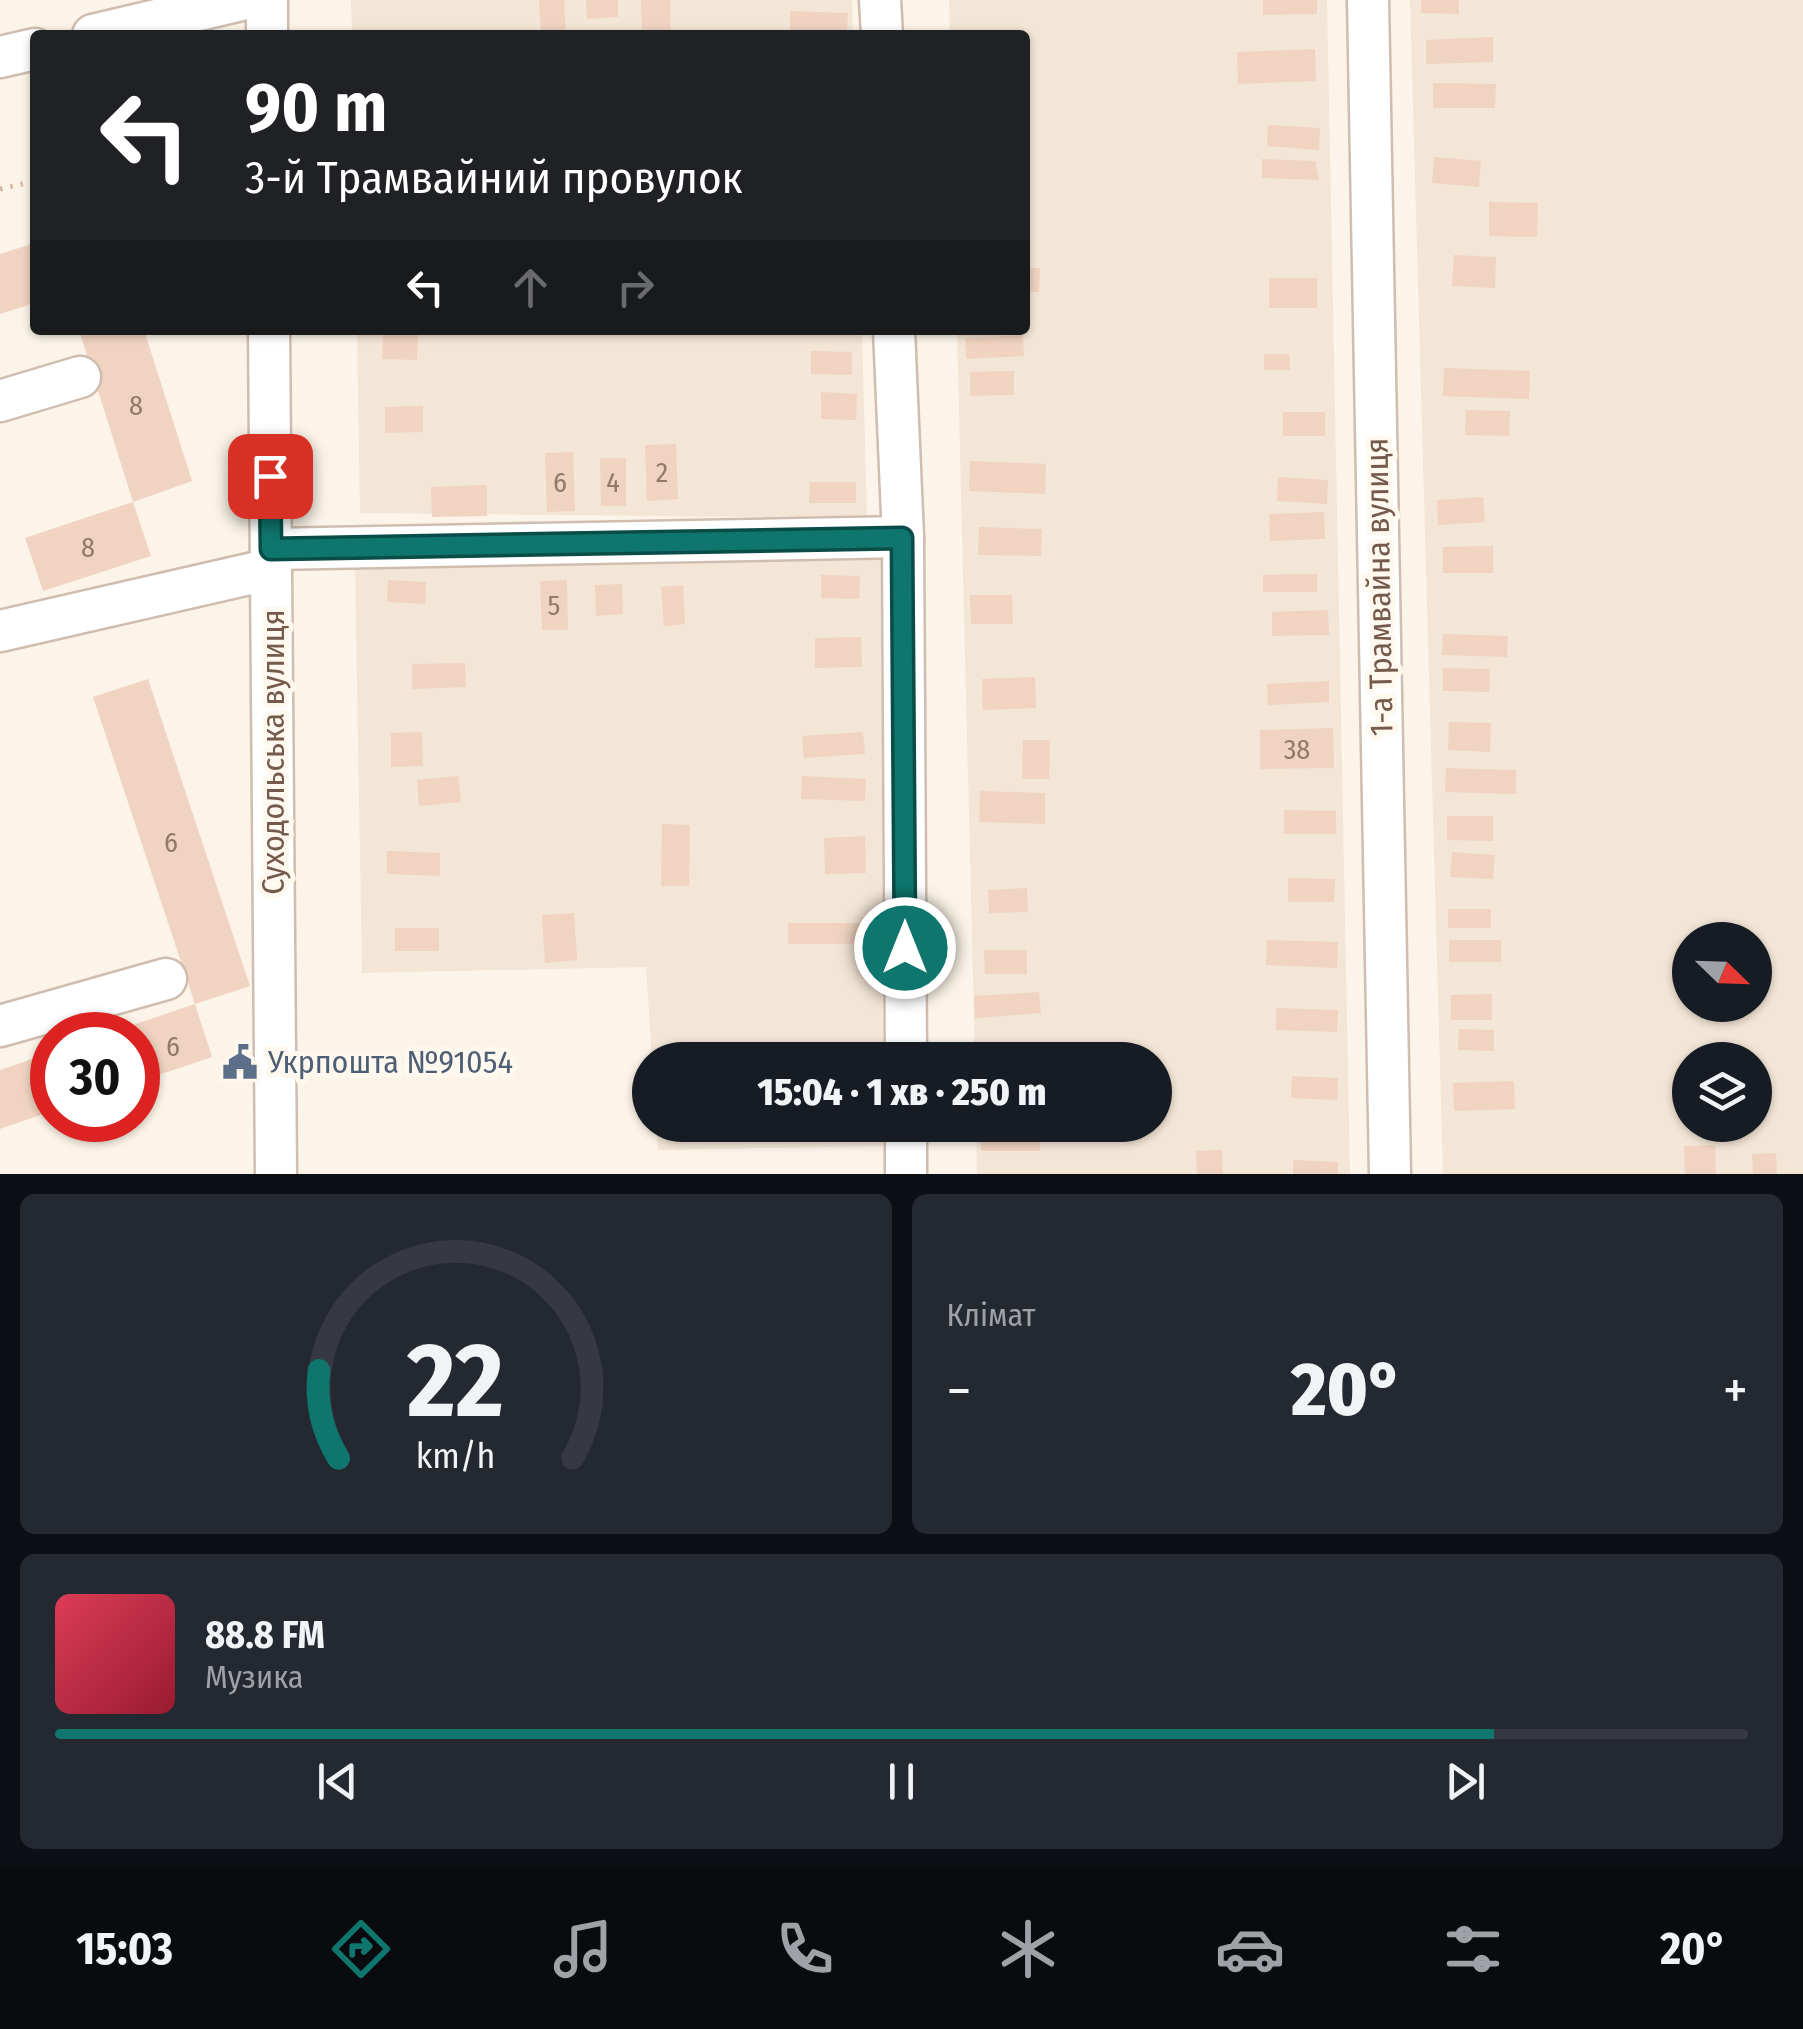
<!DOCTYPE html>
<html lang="uk">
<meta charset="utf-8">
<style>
body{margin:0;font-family:"Fira Sans Condensed",sans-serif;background:#242831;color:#f1f3f6;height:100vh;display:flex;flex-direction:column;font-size:38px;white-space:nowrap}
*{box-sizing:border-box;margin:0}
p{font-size:32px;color:#9ea1a6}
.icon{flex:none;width:55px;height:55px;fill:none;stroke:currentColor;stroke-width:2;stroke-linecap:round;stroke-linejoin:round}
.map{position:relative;height:1174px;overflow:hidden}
.side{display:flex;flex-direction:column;gap:20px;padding:20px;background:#0d0f14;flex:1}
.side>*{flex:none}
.banner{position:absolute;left:30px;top:30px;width:1000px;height:305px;border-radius:10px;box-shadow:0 2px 8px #0004;background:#202124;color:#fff;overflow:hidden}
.needle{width:65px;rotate:113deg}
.controls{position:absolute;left:1672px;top:922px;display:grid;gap:20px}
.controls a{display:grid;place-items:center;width:100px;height:100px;border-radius:50%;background:#171b24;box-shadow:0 2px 8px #0004;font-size:50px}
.speed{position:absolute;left:30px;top:1012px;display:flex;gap:20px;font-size:50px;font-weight:700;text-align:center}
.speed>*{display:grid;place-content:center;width:130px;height:130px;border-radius:50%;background:#171b24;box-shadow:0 2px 8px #0004;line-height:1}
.speed .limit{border:15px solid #d22;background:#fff;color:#111}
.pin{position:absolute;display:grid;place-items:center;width:85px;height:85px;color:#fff;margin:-42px;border-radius:20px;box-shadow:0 5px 15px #0006}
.me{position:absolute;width:110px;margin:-55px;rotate:0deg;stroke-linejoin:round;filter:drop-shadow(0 0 8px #0008)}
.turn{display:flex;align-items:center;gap:35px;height:210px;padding:0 50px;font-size:45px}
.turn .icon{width:130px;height:130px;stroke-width:2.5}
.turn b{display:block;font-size:70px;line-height:85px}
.lanes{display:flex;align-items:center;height:95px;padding:0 50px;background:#0003;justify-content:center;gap:50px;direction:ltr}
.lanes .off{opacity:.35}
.big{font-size:75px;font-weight:800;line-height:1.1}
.side .card{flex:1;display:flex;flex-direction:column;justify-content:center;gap:15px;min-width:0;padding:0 35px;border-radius:15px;background:#242831}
.side .dial{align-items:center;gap:0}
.dial svg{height:260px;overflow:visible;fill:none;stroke:#363941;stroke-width:7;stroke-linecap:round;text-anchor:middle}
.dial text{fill:#f1f3f6;stroke:none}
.song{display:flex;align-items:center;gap:30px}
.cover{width:120px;height:120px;border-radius:15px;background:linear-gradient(135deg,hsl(350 70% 55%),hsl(350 70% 35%))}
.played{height:10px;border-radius:5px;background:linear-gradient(90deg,#0f766e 85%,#363941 85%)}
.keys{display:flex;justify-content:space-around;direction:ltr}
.heat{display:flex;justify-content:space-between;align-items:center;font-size:55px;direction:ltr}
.side .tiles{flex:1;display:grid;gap:20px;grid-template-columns:1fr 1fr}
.card:last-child{grid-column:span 2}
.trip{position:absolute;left:632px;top:1042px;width:540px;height:100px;border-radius:50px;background:#171b24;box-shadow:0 2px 8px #0004;font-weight:800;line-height:100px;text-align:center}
.tab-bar{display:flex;height:160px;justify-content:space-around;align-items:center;background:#090b0e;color:#9ea1a6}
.tab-bar .icon{width:70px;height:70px}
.tab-bar .current{color:#0f766e}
.tab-bar b{font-size:45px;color:#f1f3f6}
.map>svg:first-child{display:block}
</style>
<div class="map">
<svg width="1803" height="1174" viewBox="0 0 1803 1174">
<rect width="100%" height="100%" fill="#fcf4e8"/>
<g fill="#f3e6d6" fill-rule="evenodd">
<path d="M 351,0 L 852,0 L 853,35 L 352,35 Z"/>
<path d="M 949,0 L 1327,0 L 1350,1174 L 977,1174 L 976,1125 L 1155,1125 L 1155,1060 L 975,1060 L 957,330 L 1025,330 L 1025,35 L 950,35 Z"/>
<path d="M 1410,0 L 1803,0 L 1803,1174 L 1443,1174 ZM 1690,940 L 1755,940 L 1755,1005 L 1690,1005 ZM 1690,1060 L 1755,1060 L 1755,1125 L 1690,1125 Z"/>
<path d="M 357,330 L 862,330 L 867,518 L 360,513 Z"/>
<path d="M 881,560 L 883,1060 L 652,1060 L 646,967 L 362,973 L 355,565 Z"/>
<path d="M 656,1125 L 883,1125 L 883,1146 L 658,1150 Z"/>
</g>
<g fill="#f0d3c0">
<path d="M 539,0 L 564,0 L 566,34 L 541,35 Z"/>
<path d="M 586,0 L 618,0 L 618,17 L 587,19 Z"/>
<path d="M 641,0 L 670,0 L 671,35 L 642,35 Z"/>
<path d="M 1263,0 L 1317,0 L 1317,14 L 1263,15 Z"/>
<path d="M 1421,0 L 1459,0 L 1459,14 L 1421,13 Z"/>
<path d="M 790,11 L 848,13 L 847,35 L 790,33 Z"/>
<path d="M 1493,37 L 1493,62 L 1426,64 L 1426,40 Z"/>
<path d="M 1315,49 L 1316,81 L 1238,84 L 1237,52 Z"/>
<path d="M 1433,83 L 1496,84 L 1495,108 L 1433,108 Z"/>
<path d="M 1268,125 L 1320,128 L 1319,150 L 1267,146 Z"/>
<path d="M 1434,157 L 1481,161 L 1479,187 L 1432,183 Z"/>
<path d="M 1262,159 L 1315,161 L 1319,180 L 1262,178 Z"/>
<path d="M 1489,202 L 1538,203 L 1537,237 L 1489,236 Z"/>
<path d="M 35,243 L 35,303 L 0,314 L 0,254 Z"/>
<path d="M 1454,255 L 1496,257 L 1495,288 L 1452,286 Z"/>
<path d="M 1025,268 L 1040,268 L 1039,292 L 1025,292 Z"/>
<rect x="1269" y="278" width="48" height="30"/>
<path d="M 79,330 L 144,330 L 192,481 L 133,502 Z"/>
<path d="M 383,334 L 418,334 L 417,360 L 382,359 Z"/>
<path d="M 1023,335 L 1024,356 L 966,359 L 965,338 Z"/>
<path d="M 811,351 L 852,352 L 852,375 L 811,374 Z"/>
<path d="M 1264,354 L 1289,354 L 1290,370 L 1264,370 Z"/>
<path d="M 1444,368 L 1530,371 L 1529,399 L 1443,396 Z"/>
<path d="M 1014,371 L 1014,395 L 970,396 L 970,372 Z"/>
<path d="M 821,392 L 857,394 L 856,420 L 821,419 Z"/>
<path d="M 423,406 L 423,432 L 385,433 L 385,407 Z"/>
<path d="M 1466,410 L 1510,411 L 1509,436 L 1465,435 Z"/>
<rect x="1283" y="412" width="42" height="24"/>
<path d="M 676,444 L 678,499 L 647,501 L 645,445 Z"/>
<path d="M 573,452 L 575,511 L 547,512 L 545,453 Z"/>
<path d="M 600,458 L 626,458 L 626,506 L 601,506 Z"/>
<path d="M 970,461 L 1046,464 L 1045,494 L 969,491 Z"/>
<path d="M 1278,477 L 1328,480 L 1327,504 L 1277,501 Z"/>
<path d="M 810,482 L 856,482 L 856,503 L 809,503 Z"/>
<path d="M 487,485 L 487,516 L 432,517 L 431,487 Z"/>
<path d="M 1483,497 L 1485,522 L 1438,525 L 1437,500 Z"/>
<path d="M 133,502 L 151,556 L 43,591 L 25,538 Z"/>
<path d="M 1324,512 L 1325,539 L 1270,541 L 1269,514 Z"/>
<path d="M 979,527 L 1042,529 L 1041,556 L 978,555 Z"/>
<path d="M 1493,546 L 1493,573 L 1443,573 L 1443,547 Z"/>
<path d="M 1317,574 L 1317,592 L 1263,592 L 1263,575 Z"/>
<path d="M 821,575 L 860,576 L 859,599 L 821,598 Z"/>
<path d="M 388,580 L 426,582 L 425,604 L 387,602 Z"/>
<path d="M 567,580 L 568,630 L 542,630 L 540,581 Z"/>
<path d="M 622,584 L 623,614 L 596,616 L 595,585 Z"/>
<path d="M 683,585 L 685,624 L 664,626 L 661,587 Z"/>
<path d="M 970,595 L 1012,595 L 1013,624 L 971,624 Z"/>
<path d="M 1328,610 L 1329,635 L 1272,636 L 1272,612 Z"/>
<path d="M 1443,634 L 1508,636 L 1507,657 L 1442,655 Z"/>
<path d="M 861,637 L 862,667 L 815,668 L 815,638 Z"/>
<path d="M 465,663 L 466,687 L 412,689 L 412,664 Z"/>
<path d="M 1443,668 L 1490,669 L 1489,692 L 1443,691 Z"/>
<path d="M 1035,677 L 1036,708 L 983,710 L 982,679 Z"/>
<path d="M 148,679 L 250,986 L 195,1004 L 93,697 Z"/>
<path d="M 1329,681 L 1329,702 L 1268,705 L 1267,684 Z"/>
<path d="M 1449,722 L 1491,723 L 1490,752 L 1448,750 Z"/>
<path d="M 1333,728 L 1334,768 L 1260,769 L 1260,730 Z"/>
<path d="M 422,732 L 423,766 L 391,767 L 391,733 Z"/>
<path d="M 863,732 L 865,754 L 804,758 L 802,736 Z"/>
<path d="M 1023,740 L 1050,740 L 1049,779 L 1022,779 Z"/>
<path d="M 1446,768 L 1516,770 L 1516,794 L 1445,792 Z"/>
<path d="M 458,776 L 461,802 L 419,806 L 417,780 Z"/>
<path d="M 802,776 L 866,779 L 865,801 L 801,799 Z"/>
<path d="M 980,791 L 1045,793 L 1045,824 L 979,822 Z"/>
<path d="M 1284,810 L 1336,811 L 1336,834 L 1284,834 Z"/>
<path d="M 1447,816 L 1493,816 L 1493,841 L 1447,840 Z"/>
<path d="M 662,824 L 690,825 L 689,886 L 661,886 Z"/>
<path d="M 865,836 L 866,873 L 825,874 L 824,838 Z"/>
<path d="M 387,851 L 440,853 L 440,876 L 387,874 Z"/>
<path d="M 1452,852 L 1495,855 L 1493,879 L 1450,877 Z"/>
<path d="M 1288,878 L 1335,879 L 1334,902 L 1288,902 Z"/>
<path d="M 1027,888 L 1028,912 L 989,913 L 988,890 Z"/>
<rect x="1448" y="909" width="43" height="19"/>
<path d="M 574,913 L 577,960 L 545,963 L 542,915 Z"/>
<rect x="788" y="923" width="76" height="21"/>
<rect x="395" y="928" width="44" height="23"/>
<path d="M 1267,940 L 1338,942 L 1337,968 L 1266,965 Z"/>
<rect x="1449" y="940" width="52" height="22"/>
<path d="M 984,950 L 1027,950 L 1027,974 L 985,974 Z"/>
<path d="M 1039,992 L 1041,1013 L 975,1018 L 974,996 Z"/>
<path d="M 1492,994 L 1492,1020 L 1451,1020 L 1451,995 Z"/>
<path d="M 195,1004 L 212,1057 L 138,1082 L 138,1035 L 106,1034 Z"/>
<path d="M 1276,1008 L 1338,1010 L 1337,1032 L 1276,1030 Z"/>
<path d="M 1459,1029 L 1494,1030 L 1494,1051 L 1458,1050 Z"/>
<path d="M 52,1052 L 52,1111 L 0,1129 L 0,1070 Z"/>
<path d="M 1292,1076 L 1338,1078 L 1337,1100 L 1291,1098 Z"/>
<path d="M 1514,1081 L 1515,1109 L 1454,1111 L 1453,1083 Z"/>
<path d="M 981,1127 L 1040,1128 L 1040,1151 L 981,1151 Z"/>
<path d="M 1715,1145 L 1716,1174 L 1685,1174 L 1684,1146 Z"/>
<path d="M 1222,1150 L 1223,1174 L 1197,1174 L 1196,1151 Z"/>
<path d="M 1776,1153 L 1777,1174 L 1753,1174 L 1752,1154 Z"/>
<path d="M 1293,1160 L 1338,1162 L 1338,1174 L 1293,1174 Z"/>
</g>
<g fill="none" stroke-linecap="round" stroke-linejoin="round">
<defs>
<g id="minor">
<path d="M 267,0 L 267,35"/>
<path d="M 880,0 L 882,35"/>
<path d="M 1368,0 L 1390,1174"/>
<path d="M 93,35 L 241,0"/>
<path d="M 0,57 L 35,49"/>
<path d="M 269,330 L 276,1174"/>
<path d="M 894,330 L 903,537 L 906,1060"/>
<path d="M 0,401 L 80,377"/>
<path d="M 271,549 L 903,537"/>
<path d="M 0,631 L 271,569"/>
<path d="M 0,1026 L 166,979"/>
<path d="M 906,1125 L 906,1174"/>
</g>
</defs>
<use href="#minor" stroke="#cfbeb0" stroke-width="45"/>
<path stroke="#d5b6a3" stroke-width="5" stroke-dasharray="2.5 8" stroke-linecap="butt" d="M 0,189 L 35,181"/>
<use href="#minor" stroke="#fff" stroke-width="40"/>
</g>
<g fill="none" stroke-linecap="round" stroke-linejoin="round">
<defs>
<path id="route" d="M 270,476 L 271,549 L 902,538 L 905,948"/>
</defs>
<use href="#route" stroke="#0a4d48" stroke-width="25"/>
<use href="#route" stroke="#0f766e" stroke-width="18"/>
</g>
<defs>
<symbol id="civic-bare" viewBox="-9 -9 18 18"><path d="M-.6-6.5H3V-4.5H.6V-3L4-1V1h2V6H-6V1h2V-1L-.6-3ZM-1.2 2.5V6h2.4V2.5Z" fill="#5c6f8a" stroke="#fef8ee" stroke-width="2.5" paint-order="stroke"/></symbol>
</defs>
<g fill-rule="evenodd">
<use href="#civic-bare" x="215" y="1037" width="50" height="50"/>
</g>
<g text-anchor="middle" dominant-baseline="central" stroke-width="10" stroke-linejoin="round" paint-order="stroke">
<g font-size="28" fill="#947869">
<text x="136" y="405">8</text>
<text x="662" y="472">2</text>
<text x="560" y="482">6</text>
<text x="613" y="482">4</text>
<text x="88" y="547">8</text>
<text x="554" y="605">5</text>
<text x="1297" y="749">38</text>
<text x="171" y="842">6</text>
<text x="173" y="1046">6</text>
</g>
<g font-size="32" fill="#755a4c" stroke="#fef8ee">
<text transform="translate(1379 587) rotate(-91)">1-а Трамвайна вулиця</text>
<text transform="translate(273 752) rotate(-90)">Суходольська вулиця</text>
</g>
<g font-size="32" fill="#4e5e75" stroke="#fef8ee" text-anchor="start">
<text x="268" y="1062">Укрпошта №91054</text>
</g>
</g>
</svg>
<div class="controls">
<a><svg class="needle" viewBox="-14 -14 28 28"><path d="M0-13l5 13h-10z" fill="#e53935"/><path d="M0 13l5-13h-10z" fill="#9ea1a6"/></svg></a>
<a><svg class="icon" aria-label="layers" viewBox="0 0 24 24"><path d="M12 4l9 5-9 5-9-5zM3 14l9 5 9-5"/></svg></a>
</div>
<div class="speed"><div class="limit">30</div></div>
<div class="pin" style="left:270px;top:476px;background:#d93025"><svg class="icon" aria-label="arrive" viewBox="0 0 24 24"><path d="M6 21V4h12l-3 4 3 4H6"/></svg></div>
<svg class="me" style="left:905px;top:948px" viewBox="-20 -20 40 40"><circle r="17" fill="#0f766e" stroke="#fff" stroke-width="3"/><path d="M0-11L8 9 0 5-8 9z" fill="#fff"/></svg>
<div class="trip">15:04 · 1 хв · 250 m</div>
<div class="banner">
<div class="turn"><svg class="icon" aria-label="left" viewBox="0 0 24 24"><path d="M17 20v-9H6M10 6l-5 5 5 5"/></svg><div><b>90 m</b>3-й Трамвайний провулок</div></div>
<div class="lanes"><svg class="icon" aria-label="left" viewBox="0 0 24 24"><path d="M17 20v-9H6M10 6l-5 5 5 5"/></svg><svg class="icon off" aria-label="ahead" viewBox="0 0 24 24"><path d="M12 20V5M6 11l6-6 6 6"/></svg><svg class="icon off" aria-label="right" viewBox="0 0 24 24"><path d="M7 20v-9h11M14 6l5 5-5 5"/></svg></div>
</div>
</div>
<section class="side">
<div class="tiles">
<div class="card dial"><svg viewBox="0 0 100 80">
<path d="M14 69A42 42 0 1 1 86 69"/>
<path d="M14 69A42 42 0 0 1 8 42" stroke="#0f766e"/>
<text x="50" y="56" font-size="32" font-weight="700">22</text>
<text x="50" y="72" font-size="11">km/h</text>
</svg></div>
<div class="card"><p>Клімат</p>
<div class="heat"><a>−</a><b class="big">20°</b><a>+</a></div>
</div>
<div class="card">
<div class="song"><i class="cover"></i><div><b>88.8 FM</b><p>Музика</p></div></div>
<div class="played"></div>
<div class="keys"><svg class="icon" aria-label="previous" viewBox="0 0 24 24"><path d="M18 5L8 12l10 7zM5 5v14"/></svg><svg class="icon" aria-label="pause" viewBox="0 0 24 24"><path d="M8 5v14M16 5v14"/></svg><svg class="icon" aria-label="next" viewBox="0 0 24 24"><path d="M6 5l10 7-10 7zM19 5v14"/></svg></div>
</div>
</div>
</section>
<nav class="tab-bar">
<b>15:03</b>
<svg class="icon current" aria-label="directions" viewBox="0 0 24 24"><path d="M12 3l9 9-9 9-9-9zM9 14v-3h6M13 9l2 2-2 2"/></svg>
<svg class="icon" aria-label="music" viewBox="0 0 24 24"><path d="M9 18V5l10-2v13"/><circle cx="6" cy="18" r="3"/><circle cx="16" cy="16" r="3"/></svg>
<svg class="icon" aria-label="phone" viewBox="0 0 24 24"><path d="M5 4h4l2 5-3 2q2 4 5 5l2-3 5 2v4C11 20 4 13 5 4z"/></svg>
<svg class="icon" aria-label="climate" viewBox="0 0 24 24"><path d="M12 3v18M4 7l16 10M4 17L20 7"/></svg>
<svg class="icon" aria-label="car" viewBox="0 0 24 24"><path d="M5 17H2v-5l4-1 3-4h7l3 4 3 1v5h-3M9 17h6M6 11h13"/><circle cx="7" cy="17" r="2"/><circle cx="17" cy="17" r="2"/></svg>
<svg class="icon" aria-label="filters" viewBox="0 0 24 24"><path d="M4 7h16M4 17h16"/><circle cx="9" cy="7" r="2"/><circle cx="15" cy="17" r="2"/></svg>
<b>20°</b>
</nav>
